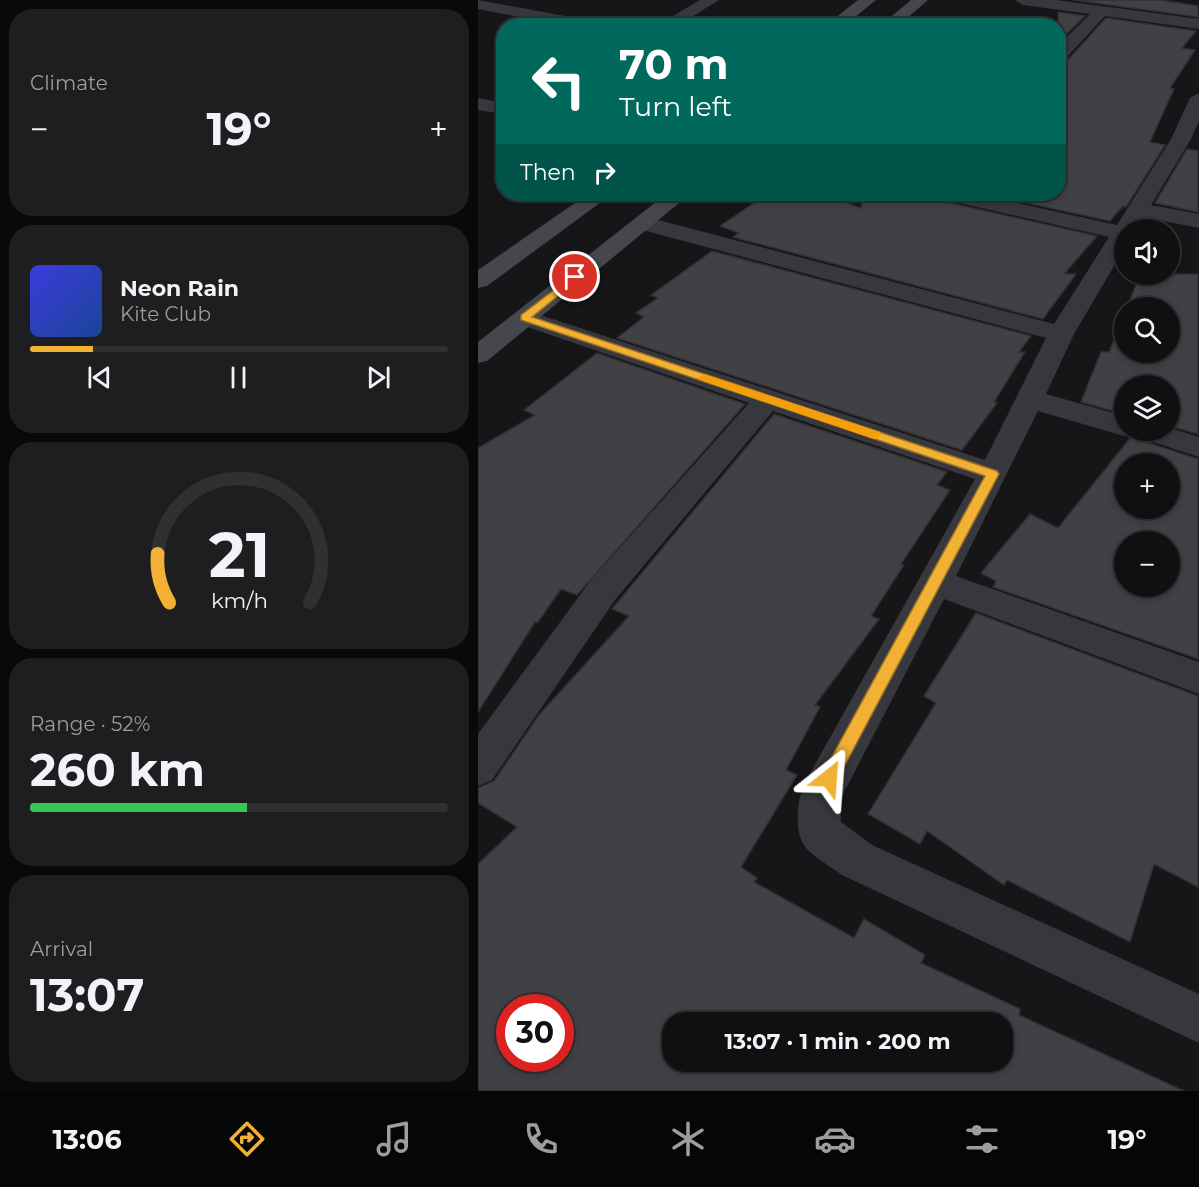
<!DOCTYPE html>
<meta charset="utf-8">
<style>
body{margin:0;font-family:Montserrat,sans-serif;background:#1e1e20;color:#f1f3f6;height:100vh;display:flex;flex-direction:column;font-size:22px;white-space:nowrap}
*{box-sizing:border-box;margin:0}
p{font-size:20px;color:#9c9d9f}
.icon{flex:none;width:33px;height:33px;fill:none;stroke:currentColor;stroke-width:2;stroke-linecap:round;stroke-linejoin:round}
.map{position:relative;flex:1;overflow:hidden}
.drawer{display:flex;flex-direction:column;gap:9px;padding:9px;background:#09090a;width:478px}
.drawer>*{flex:none}
.hud{position:absolute;left:18px;top:18px;width:570px;height:183px;border-radius:24px;box-shadow:0 3px 9px #0003,0 0 0 2px #303032;background:#00695c;color:#fff;overflow:hidden}
.tools{position:absolute;left:636px;top:219px;display:grid;gap:12px}
.tools a{display:grid;place-items:center;width:66px;height:66px;border-radius:50%;background:#101012;box-shadow:0 3px 9px #0003,0 0 0 2px #303032;font-size:30px}
.speed{position:absolute;left:18px;top:994px;display:flex;gap:12px;font-size:30px;font-weight:700;text-align:center}
.speed>*{display:grid;place-content:center;width:78px;height:78px;border-radius:50%;background:#101012;box-shadow:0 3px 9px #0003,0 0 0 2px #303032;line-height:1}
.speed .limit{border:9px solid #d22;background:#fff;color:#111}
.pin{position:absolute;display:grid;place-items:center;width:51px;height:51px;color:#fff;margin:-26px;border:3px solid #fff;border-radius:50%;box-shadow:0 2px 6px #0007}
.me{position:absolute;width:66px;margin:-33px;rotate:28deg;stroke-linejoin:round;filter:drop-shadow(0 0 4px #0008)}
.turn{display:flex;align-items:center;gap:21px;height:126px;padding:0 24px;font-size:27px}
.turn .icon{width:78px;height:78px;stroke-width:2.5}
.turn b{display:block;font-size:42px;line-height:51px}
.then{display:flex;align-items:center;height:57px;padding:0 24px;background:#0003;gap:12px;font-size:22px}
.big{font-size:45px;font-weight:700;line-height:1.1}
.drawer .card{flex:1;display:flex;flex-direction:column;justify-content:center;gap:9px;min-width:0;padding:0 21px;border-radius:24px;background:#1e1e20}
.drawer .dial{align-items:center;gap:0}
.dial svg{height:156px;overflow:visible;fill:none;stroke:#303032;stroke-width:7;stroke-linecap:round;text-anchor:middle}
.dial text{fill:#f1f3f6;stroke:none}
.song{display:flex;align-items:center;gap:18px}
.cover{width:72px;height:72px;border-radius:9px;background:linear-gradient(135deg,hsl(240 70% 55%),hsl(220 70% 35%))}
.played{height:6px;border-radius:3px;background:linear-gradient(90deg,#f2b134 15%,#303032 15%)}
.keys{display:flex;justify-content:space-around;direction:ltr}
.heat{display:flex;justify-content:space-between;align-items:center;font-size:33px;direction:ltr}
.charge{height:9px;border-radius:4px;background:linear-gradient(90deg,#34c759 52%,#303032 0)}
.trip{position:absolute;left:184px;top:1012px;width:351px;height:60px;border-radius:24px;background:#101012;box-shadow:0 3px 9px #0003,0 0 0 2px #303032;font-weight:700;line-height:60px;text-align:center}
.tab-bar{display:flex;height:96px;justify-content:space-around;align-items:center;background:#060607;color:#9c9d9f}
.tab-bar .icon{width:42px;height:42px}
.tab-bar .active{color:#f2b134}
.tab-bar b{font-size:27px;color:#f1f3f6}
main{display:flex;flex:1;min-height:0}
.map>svg:first-child{display:block}
</style>
<main>
<section class="drawer">
<div class="card"><p>Climate</p>
<div class="heat"><a>−</a><b class="big">19°</b><a>+</a></div>
</div>
<div class="card">
<div class="song"><i class="cover"></i><div><b>Neon Rain</b><p>Kite Club</p></div></div>
<div class="played"></div>
<div class="keys"><svg class="icon" aria-label="previous" viewBox="0 0 24 24"><path d="M18 5L8 12l10 7zM5 5v14"/></svg><svg class="icon" aria-label="pause" viewBox="0 0 24 24"><path d="M8 5v14M16 5v14"/></svg><svg class="icon" aria-label="next" viewBox="0 0 24 24"><path d="M6 5l10 7-10 7zM19 5v14"/></svg></div>
</div>
<div class="card dial"><svg viewBox="0 0 100 80">
<path d="M14 69A42 42 0 1 1 86 69"/>
<path d="M14 69A42 42 0 0 1 8 44" stroke="#f2b134"/>
<text x="50" y="56" font-size="32" font-weight="700">21</text>
<text x="50" y="72" font-size="11">km/h</text>
</svg></div>
<div class="card"><p>Range · 52%</p><b class="big">260 km</b><div class="charge"></div></div>
<div class="card"><p>Arrival</p><b class="big">13:07</b></div>
</section>
<div class="map">
<svg width="721" height="1091" viewBox="0 0 721 1091">
<rect width="100%" height="100%" fill="#161618"/>
<g fill="#404145" stroke="#303034" stroke-width="1.5" fill-rule="evenodd">
<path d="M 595,0 L 682,0 L 720,6 L 720,17 Z"/>
<path d="M 580,12 L 607,16 L 580,42 Z"/>
<path d="M 628,18 L 718,31 L 704,48 L 717,50 L 692,88 L 696,89 L 672,142 L 687,145 L 648,207 L 645,206 L 632,221 L 507,194 L 580,194 L 580,63 L 588,62 Z"/>
<path d="M 709,149 L 720,151 L 720,212 L 677,203 Z"/>
<path d="M 289,194 L 345,194 L 383,208 L 385,194 L 459,194 L 464,201 L 619,236 L 586,274 L 598,274 L 565,319 L 255,237 L 261,233 L 242,226 Z"/>
<path d="M 234,251 L 553,336 L 541,352 L 547,352 L 516,402 L 519,403 L 484,450 L 139,338 L 166,317 L 158,313 L 180,298 L 173,295 Z"/>
<path d="M 662,274 L 720,274 L 720,434 L 692,426 L 692,386 L 646,386 L 646,414 L 603,402 L 623,352 L 631,352 L 646,314 L 646,352 L 692,352 L 692,308 L 649,308 Z"/>
<path d="M 119,353 L 267,404 L 99,595 L 83,589 L 60,622 L 57,622 L 0,712 L 0,448 L 57,415 L 46,410 Z"/>
<path d="M 296,414 L 469,472 L 459,485 L 472,490 L 423,564 L 426,565 L 393,616 L 401,619 L 337,705 L 342,707 L 308,770 L 319,775 L 263,867 L 279,878 L 276,882 L 376,938 L 386,919 L 447,955 L 443,963 L 542,1009 L 541,1015 L 706,1091 L 0,1091 L 0,864 L 39,827 L 0,803 L 0,788 L 16,781 L 61,715 L 151,616 L 134,609 ZM 32,1008 L 82,1008 L 82,1059 L 32,1059 ZM 195,1023 L 525,1023 L 525,1062 L 195,1062 Z"/>
<path d="M 653,437 L 720,459 L 720,659 L 515,587 L 518,581 L 503,573 L 552,514 L 580,528 ZM 646,464 L 692,464 L 692,508 L 646,508 ZM 646,542 L 692,542 L 692,586 L 646,586 Z"/>
<path d="M 498,613 L 720,696 L 720,887 L 676,864 L 652,942 L 529,880 L 526,885 L 449,831 L 442,844 L 390,814 L 458,703 L 446,696 Z"/>
</g>
<g fill="none" stroke-linecap="round" stroke-linejoin="round">
<g fill="#37383d" fill-rule="evenodd">
<path d="M 0,0 L 114,21 L 122,26 L 87,26 L 0,9 Z"/>
<path d="M 222,0 L 241,0 L 199,26 L 178,26 Z"/>
<path d="M 537,0 L 578,0 L 721,19 L 721,29 L 627,16 L 586,60 L 580,61 L 580,46 L 612,14 L 545,5 Z"/>
<path d="M 721,93 L 721,121 L 713,139 L 673,205 L 721,214 L 721,228 L 666,217 L 659,230 L 646,230 L 646,249 L 596,334 L 568,394 L 646,416 L 646,430 L 692,430 L 692,428 L 721,437 L 721,457 L 651,434 L 646,436 L 560,411 L 478,576 L 721,662 L 721,694 L 466,599 L 362,800 L 363,822 L 394,845 L 721,994 L 721,1043 L 364,875 C 353,867 339,859 329,849 C 315,834 319,801 326,784 L 497,479 L 295,411 L 137,600 L 14,780 L 0,786 L 0,734 L 113,580 L 271,403 L 38,323 L 34,318 L 38,313 L 47,310 L 56,313 L 507,460 L 568,338 L 157,228 L 154,223 L 157,218 L 165,216 L 576,324 L 631,237 L 464,199 L 461,194 L 499,194 L 639,225 L 693,139 L 712,98 Z"/>
<path d="M 0,98 L 26,103 L 26,114 L 0,110 Z"/>
</g>
<g fill="#45474d" fill-rule="evenodd">
<path d="M 380,0 L 398,0 L 366,26 L 347,26 Z"/>
<path d="M 433,0 L 450,0 L 420,26 L 402,26 Z"/>
<path d="M 110,194 L 134,194 L 9,286 L 0,288 L 0,270 Z"/>
<path d="M 188,194 L 212,194 L 9,361 L 0,363 L 0,342 Z"/>
</g>
</g>
<path fill="#f2b134" stroke="#9d7322" stroke-width="1.5" d="M 97,274 L 102,277 L 101,279 L 54,317 L 519,471 L 521,474 L 357,784 L 351,786 L 345,784 L 343,778 L 345,773 L 507,476 L 43,320 L 43,315 Z"/>
<path fill="#f59e0b" d="M 226,374 L 402,432 L 403,435 L 397,439 L 393,438 L 222,380 L 220,378 Z"/>
</svg>
<div class="tools">
<a><svg class="icon" aria-label="sound" viewBox="0 0 24 24"><path d="M4 9h4l5-4v14l-5-4H4zM17 9q2 3 0 6"/></svg></a>
<a><svg class="icon" aria-label="search" viewBox="0 0 24 24"><circle cx="10" cy="10" r="6"/><path d="M15 15l6 6"/></svg></a>
<a><svg class="icon" aria-label="layers" viewBox="0 0 24 24"><path d="M12 4l9 5-9 5-9-5zM3 14l9 5 9-5"/></svg></a>
<a>+</a>
<a>−</a>
</div>
<div class="speed"><div class="limit">30</div></div>
<div class="pin" style="left:97px;top:277px;background:#d93025"><svg class="icon" aria-label="arrive" viewBox="0 0 24 24"><path d="M6 21V4h12l-3 4 3 4H6"/></svg></div>
<svg class="me" style="left:351px;top:778px" viewBox="-20 -20 40 40"><path d="M0-17L14 15 0 8-14 15z" fill="#f2b134" stroke="#fff" stroke-width="4"/></svg>
<div class="trip">13:07 · 1 min · 200 m</div>
<div class="hud">
<div class="turn"><svg class="icon" aria-label="left" viewBox="0 0 24 24"><path d="M17 20v-9H6M10 6l-5 5 5 5"/></svg><div><b>70 m</b>Turn left</div></div>
<div class="then">Then<svg class="icon" aria-label="right" viewBox="0 0 24 24"><path d="M7 20v-9h11M14 6l5 5-5 5"/></svg></div>
</div>
</div>
</main>
<nav class="tab-bar">
<b>13:06</b>
<svg class="icon active" aria-label="directions" viewBox="0 0 24 24"><path d="M12 3l9 9-9 9-9-9zM9 14v-3h6M13 9l2 2-2 2"/></svg>
<svg class="icon" aria-label="music" viewBox="0 0 24 24"><path d="M9 18V5l10-2v13"/><circle cx="6" cy="18" r="3"/><circle cx="16" cy="16" r="3"/></svg>
<svg class="icon" aria-label="phone" viewBox="0 0 24 24"><path d="M5 4h4l2 5-3 2q2 4 5 5l2-3 5 2v4C11 20 4 13 5 4z"/></svg>
<svg class="icon" aria-label="climate" viewBox="0 0 24 24"><path d="M12 3v18M4 7l16 10M4 17L20 7"/></svg>
<svg class="icon" aria-label="car" viewBox="0 0 24 24"><path d="M5 17H2v-5l4-1 3-4h7l3 4 3 1v5h-3M9 17h6M6 11h13"/><circle cx="7" cy="17" r="2"/><circle cx="17" cy="17" r="2"/></svg>
<svg class="icon" aria-label="filters" viewBox="0 0 24 24"><path d="M4 7h16M4 17h16"/><circle cx="9" cy="7" r="2"/><circle cx="15" cy="17" r="2"/></svg>
<b>19°</b>
</nav>
